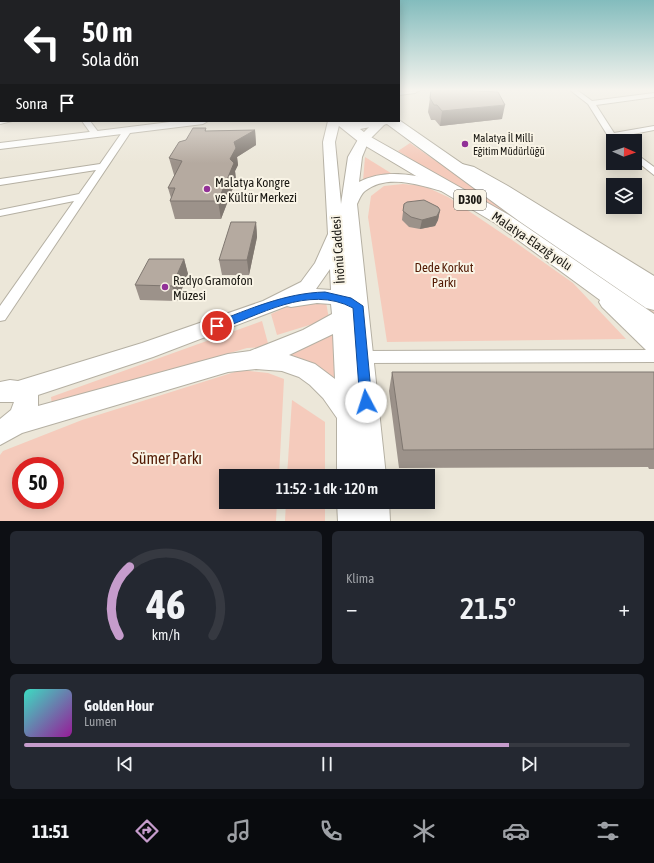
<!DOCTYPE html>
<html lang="tr">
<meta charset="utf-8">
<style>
body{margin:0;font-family:"Asap Condensed",sans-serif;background:#242831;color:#f1f3f6;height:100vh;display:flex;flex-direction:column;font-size:15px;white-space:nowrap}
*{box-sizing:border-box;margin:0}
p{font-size:13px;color:#9ea1a6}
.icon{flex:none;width:22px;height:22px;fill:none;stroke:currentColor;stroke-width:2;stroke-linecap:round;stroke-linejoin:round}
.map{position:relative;height:521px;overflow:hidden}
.side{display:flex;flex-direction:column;gap:10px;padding:10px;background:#0d0f14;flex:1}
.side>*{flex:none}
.banner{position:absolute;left:0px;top:0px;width:400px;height:122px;box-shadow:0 2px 10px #0003;background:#202124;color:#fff;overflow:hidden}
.needle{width:26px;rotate:92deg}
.fabs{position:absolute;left:606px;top:134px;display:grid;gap:8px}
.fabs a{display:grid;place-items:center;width:36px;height:36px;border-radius:0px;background:#171b24;box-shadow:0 2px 10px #0003;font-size:20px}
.speed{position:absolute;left:12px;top:457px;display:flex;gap:8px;font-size:20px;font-weight:700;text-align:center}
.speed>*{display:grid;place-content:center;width:52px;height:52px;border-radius:50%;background:#171b24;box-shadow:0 2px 10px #0003;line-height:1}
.speed .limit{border:6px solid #d22;background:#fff;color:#111}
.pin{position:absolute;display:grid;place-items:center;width:34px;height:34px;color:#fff;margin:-17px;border:2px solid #fff;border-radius:50%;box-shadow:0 1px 4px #0007}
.me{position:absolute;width:44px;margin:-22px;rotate:355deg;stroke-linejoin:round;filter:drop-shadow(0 0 3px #0008)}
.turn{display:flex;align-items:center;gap:14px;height:84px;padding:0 16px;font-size:18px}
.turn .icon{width:52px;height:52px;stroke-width:2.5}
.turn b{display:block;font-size:28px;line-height:34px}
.then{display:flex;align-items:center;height:38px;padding:0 16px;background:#0003;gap:8px;font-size:15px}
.big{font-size:30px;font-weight:600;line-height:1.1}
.side .widget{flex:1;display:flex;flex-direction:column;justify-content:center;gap:6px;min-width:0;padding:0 14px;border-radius:6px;background:#242831}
.side .dial{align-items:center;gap:0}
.dial svg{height:104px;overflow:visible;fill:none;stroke:#363941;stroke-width:7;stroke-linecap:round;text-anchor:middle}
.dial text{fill:#f1f3f6;stroke:none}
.song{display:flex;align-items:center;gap:12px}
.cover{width:48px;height:48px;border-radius:6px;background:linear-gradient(135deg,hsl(170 70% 55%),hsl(300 70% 35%))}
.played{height:4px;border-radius:2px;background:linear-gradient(90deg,#c69ccc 80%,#363941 80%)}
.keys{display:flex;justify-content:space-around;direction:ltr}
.heat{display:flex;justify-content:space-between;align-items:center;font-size:22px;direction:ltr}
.side .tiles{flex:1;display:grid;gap:10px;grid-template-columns:1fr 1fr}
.widget:last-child{grid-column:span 2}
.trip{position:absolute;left:219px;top:469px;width:216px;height:40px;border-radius:0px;background:#171b24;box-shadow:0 2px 10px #0003;font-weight:600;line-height:40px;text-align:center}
.tabs{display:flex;height:64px;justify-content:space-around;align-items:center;background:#090b0e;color:#9ea1a6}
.tabs .icon{width:28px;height:28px}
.tabs .active{color:#c69ccc}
.tabs b{font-size:18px;color:#f1f3f6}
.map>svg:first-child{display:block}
</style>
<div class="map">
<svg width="654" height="521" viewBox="0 0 654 521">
<rect width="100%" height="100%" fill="#ece7d9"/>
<g fill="#f5cbbc" fill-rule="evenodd">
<path d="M 410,143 L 654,312 L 654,321 L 495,212 L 398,151 Z"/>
<path d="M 365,157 L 394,175 L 363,181 Z"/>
<path d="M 403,184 L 424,186 L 448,197 L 515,242 L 573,283 L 626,339 L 387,342 L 368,217 L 371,196 L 384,186 Z"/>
<path d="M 326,302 L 329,319 L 277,335 L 271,314 L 289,306 Z"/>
<path d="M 262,321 L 269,347 L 247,348 L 52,405 L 51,397 Z"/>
<path d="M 337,329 L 341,386 L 287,352 Z"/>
<path d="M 241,370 L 268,373 L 284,379 L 279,476 L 226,476 L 226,502 L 277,502 L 276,521 L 0,521 L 0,455 L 3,451 L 82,420 ZM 21,466 L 55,466 L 55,500 L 21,500 Z"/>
<path d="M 292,400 L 325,422 L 325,476 L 287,476 Z"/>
<path d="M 286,502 L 325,502 L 325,521 L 285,521 Z"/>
</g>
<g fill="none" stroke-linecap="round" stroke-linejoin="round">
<defs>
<g id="minor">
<path d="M 570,90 L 577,90 L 592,101 L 654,93 L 654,97 L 596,105 L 614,133 L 654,126 L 654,130 L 618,137 L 622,141 L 613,141 L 608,136 L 588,104 Z"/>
<rect x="0" y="99" width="1" height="4"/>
<path d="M 0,120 L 1,121 L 12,121 L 0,124 Z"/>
<path d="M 82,121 L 90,121 L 99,133 L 98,135 L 92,135 Z"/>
<path d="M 125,128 L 132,130 L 5,320 L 0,321 L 0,306 L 74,201 L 0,216 L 0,210 L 79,194 L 96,170 L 0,185 L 0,179 L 100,164 Z"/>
<path d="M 635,153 L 654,167 L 654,175 L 635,160 Z"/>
<path d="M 654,350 L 654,362 L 363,363 L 358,361 L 355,357 L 358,353 L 363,351 Z"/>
</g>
<path id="tertiary" d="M 178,121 L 208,121 L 203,124 L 0,149 L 0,143 Z"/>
<g id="secondary">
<path d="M 399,90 L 420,90 L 415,93 L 399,95 Z"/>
<path d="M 328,121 L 340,121 L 335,142 L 341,204 L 348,157 L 360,136 L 375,121 L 388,121 L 369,140 L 362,157 L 359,182 C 384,169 412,174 438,181 C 444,183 454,183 457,189 L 455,192 L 450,193 C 424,187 389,172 365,191 C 361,194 359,200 357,204 L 386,476 L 337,476 L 337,418 L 323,398 L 310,385 L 299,377 L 282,371 L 256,369 L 228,372 L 22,433 L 0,445 L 0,419 L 11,410 L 14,402 L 0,402 L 0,382 L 10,380 L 18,381 L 142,343 L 263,301 L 301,282 L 315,263 L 328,234 L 323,142 ZM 330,269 L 331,290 L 316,289 ZM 317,303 L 331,304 L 332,314 L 303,330 L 250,351 L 228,354 L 38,406 L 38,395 L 153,357 L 287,306 L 291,307 ZM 333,334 L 335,379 L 315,364 L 289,355 Z"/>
<path d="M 458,163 L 474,167 L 508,186 L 654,276 L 654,292 L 647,290 L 498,192 L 464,173 L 453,170 L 451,167 L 453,164 Z"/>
<path d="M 609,295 L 616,297 L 654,331 L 654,353 L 646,350 L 602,307 L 599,302 L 602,297 Z"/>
<path d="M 337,502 L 389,502 L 390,521 L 338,521 Z"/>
</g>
<path id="trunk" d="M 399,120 L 533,213 L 654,291 L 654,310 L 646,308 L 519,221 L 387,124 L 360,129 L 369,136 L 509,215 L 654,314 L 654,335 L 645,333 L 495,223 L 359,142 L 334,122 Z"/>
</defs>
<use href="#minor" stroke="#b5b0a3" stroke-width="2"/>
<use href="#tertiary" stroke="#b5b0a3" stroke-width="2"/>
<use href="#secondary" stroke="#b5b0a3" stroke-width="2"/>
<use href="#trunk" stroke="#b5b0a3" stroke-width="2"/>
<use href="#minor" fill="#fff" fill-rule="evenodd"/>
<use href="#tertiary" fill="#fff" fill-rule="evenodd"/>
<use href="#secondary" fill="#fff" fill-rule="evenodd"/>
<use href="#trunk" fill="#fff" fill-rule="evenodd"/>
</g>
<g fill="#9c928a">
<path d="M 431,90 L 502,119 L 440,126 L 435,120 L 431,120 L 428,112 Z"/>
<path d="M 206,128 L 206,131 L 255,130 L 256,145 L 237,157 L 238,165 L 235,171 L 236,180 L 221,219 L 175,219 L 170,201 L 171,198 L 168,188 L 175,175 L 174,175 L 169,158 L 186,140 Z"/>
<path d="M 404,204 L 440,210 L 438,220 L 435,226 L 420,229 L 409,227 L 402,220 Z"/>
<path d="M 256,222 L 257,237 L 249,275 L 222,275 L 219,260 Z"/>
<path d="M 184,259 L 188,274 L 177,301 L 140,300 L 135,285 Z"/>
<path d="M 392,372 L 654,372 L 654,469 L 649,469 L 648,467 L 399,468 L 389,391 Z"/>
</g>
<g fill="#7f7770">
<path d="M 505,105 L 502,119 L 440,126 L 442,111 Z"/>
<path d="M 255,130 L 256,145 L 237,157 L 238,165 L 235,171 L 236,180 L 221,219 L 218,201 L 230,159 L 234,142 Z"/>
<path d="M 440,210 L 438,220 L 435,226 L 420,229 L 422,220 Z"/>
<path d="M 256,222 L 257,237 L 249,275 L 247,260 Z"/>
<path d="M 184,259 L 188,274 L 177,301 L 172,286 Z"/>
</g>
<g fill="#b5aaa0" stroke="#7f7770">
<path d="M 431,90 L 458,90 L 498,92 L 505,105 L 442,111 L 437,105 L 434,105 L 430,98 Z"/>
<path d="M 193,128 L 206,128 L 205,131 L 255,130 L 234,142 L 236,148 L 230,159 L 234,163 L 218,201 L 170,201 L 175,188 L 168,188 L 182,161 L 169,158 L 179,142 L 186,140 Z"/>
<path d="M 424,200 L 438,207 L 440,210 L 437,216 L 422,220 L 411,217 L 403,211 L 404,204 L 407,202 Z"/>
<path d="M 231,222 L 256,222 L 247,260 L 219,260 Z"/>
<path d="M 149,259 L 184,259 L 172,286 L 135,285 Z"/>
<path d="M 392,372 L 654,372 L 654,449 L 403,450 Z"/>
</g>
<linearGradient id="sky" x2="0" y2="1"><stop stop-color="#83bcbd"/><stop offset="0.55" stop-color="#f6f4ee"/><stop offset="1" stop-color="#f6f4ee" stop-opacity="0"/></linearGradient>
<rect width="654" height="163" fill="url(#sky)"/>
<path fill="#1a73e8" stroke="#114b97" d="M 325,292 L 351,298 L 363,306 L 372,402 L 371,406 L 366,407 L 362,406 L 360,402 L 353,308 C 308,284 259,316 217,330 L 211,326 L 213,323 C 250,309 285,293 325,292 Z"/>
<g fill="#923198" stroke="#f9f4e6" stroke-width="1.5">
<circle cx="465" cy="144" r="4"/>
<circle cx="207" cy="189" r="4"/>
<circle cx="165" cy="287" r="4"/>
</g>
<g text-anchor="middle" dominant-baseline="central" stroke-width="4" stroke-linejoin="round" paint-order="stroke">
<g font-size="11" fill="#1b1914" stroke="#f9f4e6" text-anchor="start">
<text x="473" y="138">Malatya İl Milli<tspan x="473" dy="13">Eğitim Müdürlüğü</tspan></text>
</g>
<rect fill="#f9f4e6" stroke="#5e5b53" stroke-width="1" x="454" y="190" width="32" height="20" rx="3"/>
<g font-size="12" font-weight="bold" fill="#1b1914">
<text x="470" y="200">D300</text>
</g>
<g font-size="13" fill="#1b1914" stroke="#f9f4e6" text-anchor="start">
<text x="215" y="182">Malatya Kongre<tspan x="215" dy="15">ve Kültür Merkezi</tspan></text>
<text x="173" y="280">Radyo Gramofon<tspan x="173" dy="15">Müzesi</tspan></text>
</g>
<g font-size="13" fill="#1b1914" stroke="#f9f4e6">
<text transform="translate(532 241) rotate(34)">Malatya-Elazığ yolu</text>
<text transform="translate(338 250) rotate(-94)">İnönü Caddesi</text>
</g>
<g font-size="13" fill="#531b04" stroke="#f9f4e6">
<text x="444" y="267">Dede Korkut<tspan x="444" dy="15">Parkı</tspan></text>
</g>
<g font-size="16" fill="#531b04" stroke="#f9f4e6">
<text x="167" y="458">Sümer Parkı</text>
</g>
</g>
</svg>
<div class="fabs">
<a><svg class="needle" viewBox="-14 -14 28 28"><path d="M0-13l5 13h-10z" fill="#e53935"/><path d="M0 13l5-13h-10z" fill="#9ea1a6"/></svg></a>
<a><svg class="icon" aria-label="layers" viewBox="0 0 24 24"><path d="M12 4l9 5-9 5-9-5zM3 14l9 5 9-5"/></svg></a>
</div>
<div class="speed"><div class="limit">50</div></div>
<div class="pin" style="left:217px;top:326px;background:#d93025"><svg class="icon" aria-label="arrive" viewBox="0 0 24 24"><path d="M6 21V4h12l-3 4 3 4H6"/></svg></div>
<svg class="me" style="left:366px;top:402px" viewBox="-20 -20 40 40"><circle r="19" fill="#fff"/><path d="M0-13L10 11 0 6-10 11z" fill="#1a73e8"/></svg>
<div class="trip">11:52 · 1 dk · 120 m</div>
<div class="banner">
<div class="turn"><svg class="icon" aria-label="left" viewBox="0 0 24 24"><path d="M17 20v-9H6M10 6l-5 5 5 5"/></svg><div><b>50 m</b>Sola dön</div></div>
<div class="then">Sonra<svg class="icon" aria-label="arrive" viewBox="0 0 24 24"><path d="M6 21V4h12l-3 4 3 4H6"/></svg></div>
</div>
</div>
<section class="side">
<div class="tiles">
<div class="widget dial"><svg viewBox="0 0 100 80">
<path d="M14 69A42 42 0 1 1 86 69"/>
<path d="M14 69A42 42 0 0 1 22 16" stroke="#c69ccc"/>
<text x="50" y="56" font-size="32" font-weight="700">46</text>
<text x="50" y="72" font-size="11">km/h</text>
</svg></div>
<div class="widget"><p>Klima</p>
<div class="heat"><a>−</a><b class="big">21.5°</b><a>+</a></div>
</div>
<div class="widget">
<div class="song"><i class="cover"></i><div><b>Golden Hour</b><p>Lumen</p></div></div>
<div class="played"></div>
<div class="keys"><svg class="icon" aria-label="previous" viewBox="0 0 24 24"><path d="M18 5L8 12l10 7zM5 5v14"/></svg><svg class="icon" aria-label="pause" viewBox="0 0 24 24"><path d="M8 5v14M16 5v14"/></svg><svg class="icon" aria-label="next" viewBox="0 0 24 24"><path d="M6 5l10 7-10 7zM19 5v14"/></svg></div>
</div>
</div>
</section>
<nav class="tabs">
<b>11:51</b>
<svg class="icon active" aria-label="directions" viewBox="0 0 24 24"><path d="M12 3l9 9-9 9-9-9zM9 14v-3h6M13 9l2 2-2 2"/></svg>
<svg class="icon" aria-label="music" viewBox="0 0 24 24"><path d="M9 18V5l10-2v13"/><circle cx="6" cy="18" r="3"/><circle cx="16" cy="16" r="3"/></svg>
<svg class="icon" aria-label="phone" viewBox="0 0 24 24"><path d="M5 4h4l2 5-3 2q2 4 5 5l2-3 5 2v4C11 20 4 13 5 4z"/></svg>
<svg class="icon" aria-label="climate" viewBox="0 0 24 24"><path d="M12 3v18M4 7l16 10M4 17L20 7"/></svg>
<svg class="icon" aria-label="car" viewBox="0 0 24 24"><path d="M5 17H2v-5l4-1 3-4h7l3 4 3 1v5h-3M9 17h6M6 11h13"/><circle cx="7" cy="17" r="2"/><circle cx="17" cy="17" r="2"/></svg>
<svg class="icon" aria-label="filters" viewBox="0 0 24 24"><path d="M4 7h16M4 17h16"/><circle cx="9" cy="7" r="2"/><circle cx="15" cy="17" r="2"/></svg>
</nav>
